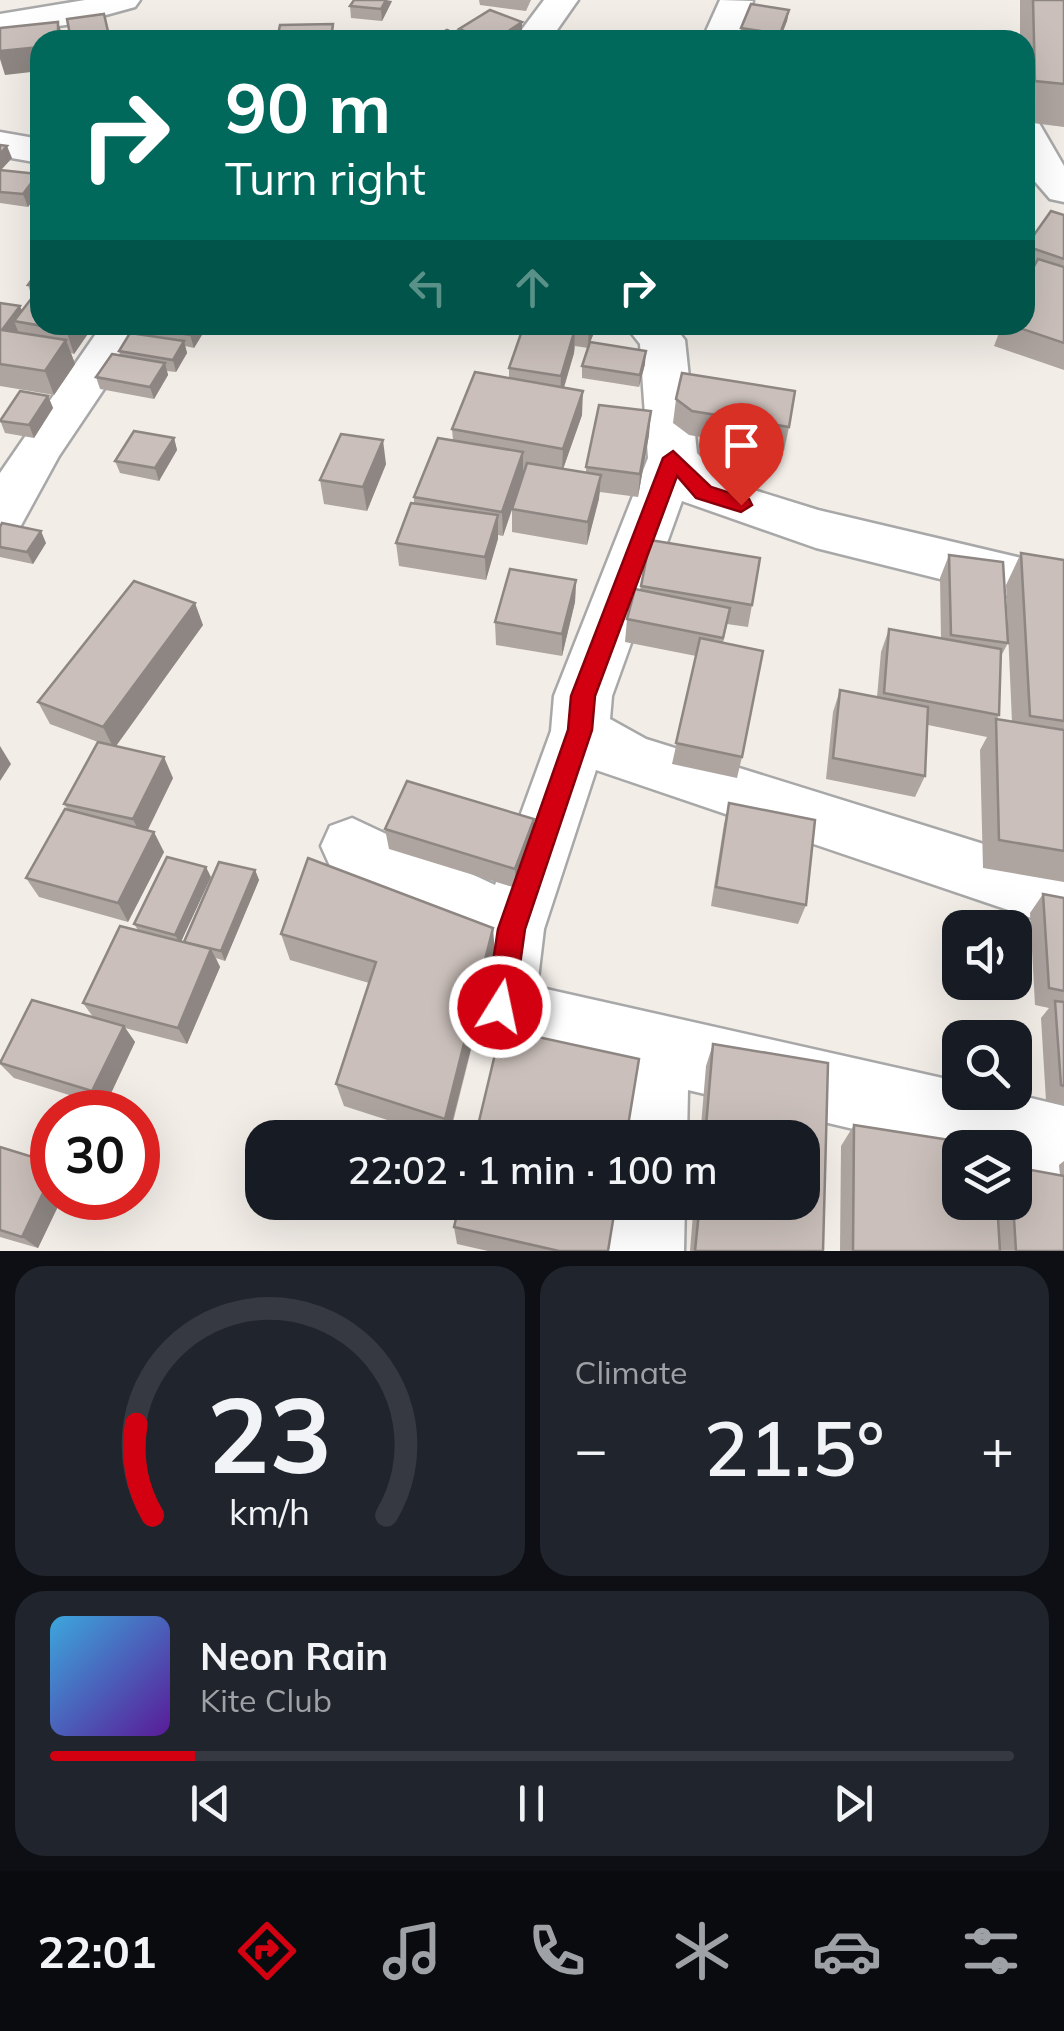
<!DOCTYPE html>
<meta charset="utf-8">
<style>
body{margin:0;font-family:Mulish,sans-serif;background:#20242c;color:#f1f3f6;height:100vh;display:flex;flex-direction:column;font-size:38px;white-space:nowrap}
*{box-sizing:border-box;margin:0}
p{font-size:32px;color:#9ea1a6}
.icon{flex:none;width:55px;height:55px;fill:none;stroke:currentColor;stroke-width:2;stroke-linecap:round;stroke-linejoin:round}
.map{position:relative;height:1251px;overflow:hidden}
.panel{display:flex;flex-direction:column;gap:15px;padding:15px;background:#0d0f14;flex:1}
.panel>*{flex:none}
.guide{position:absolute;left:30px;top:30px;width:1005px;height:305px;border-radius:30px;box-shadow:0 10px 40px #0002;background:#00695c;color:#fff;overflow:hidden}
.fabs{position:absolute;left:942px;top:910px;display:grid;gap:20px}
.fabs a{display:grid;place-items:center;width:90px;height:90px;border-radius:20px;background:#171b24;box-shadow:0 10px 40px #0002;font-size:50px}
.speed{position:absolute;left:30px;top:1090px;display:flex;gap:20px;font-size:50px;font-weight:700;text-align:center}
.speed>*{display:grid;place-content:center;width:130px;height:130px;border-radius:50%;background:#171b24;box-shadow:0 10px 40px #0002;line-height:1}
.speed .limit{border:15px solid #d22;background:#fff;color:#111}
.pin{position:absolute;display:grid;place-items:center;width:85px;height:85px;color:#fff;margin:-102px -42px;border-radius:50% 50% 50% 0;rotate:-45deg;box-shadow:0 0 10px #0007}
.pin .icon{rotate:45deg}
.me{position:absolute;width:110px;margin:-55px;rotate:10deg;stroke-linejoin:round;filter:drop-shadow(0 0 8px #0008)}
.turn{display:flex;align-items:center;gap:35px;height:210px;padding:0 30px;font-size:45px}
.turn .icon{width:130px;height:130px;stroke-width:2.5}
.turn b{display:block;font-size:70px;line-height:85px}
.lanes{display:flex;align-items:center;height:95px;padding:0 30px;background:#0003;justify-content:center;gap:50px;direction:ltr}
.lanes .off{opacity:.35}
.big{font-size:75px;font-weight:600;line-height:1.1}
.panel .tile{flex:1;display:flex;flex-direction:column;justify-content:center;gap:15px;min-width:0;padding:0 35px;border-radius:30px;background:#20242c}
.panel .dial{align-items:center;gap:0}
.dial svg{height:260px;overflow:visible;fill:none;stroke:#363941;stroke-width:7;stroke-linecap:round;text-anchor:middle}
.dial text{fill:#f1f3f6;stroke:none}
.song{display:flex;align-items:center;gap:30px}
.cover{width:120px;height:120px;border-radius:15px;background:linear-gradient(135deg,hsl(200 70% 55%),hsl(270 70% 35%))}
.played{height:10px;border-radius:5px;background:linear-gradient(90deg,#d20011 15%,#363941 15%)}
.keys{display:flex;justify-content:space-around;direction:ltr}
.heat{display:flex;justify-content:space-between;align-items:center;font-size:55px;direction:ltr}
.panel .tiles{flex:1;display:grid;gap:15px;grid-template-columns:1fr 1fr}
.tile:last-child{grid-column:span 2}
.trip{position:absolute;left:245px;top:1120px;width:575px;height:100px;border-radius:30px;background:#171b24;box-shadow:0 10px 40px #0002;font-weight:600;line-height:100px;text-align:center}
.tabs{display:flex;height:160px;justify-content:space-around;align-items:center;background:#090b0e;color:#9ea1a6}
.tabs .icon{width:70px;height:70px}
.tabs .on{color:#d20011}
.tabs b{font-size:45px;color:#f1f3f6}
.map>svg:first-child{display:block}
</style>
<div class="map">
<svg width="1064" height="1251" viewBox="0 0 1064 1251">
<rect width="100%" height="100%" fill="#f2ede7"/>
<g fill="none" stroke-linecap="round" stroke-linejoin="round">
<defs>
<g id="street">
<path d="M 85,0 L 140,0 L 135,7 L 73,24 L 0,34 L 0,14 Z"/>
<path d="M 544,0 L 578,0 L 550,40 L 514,40 Z"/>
<path d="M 720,0 L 753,1 L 738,40 L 702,40 Z"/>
<path d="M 1025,119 L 1039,123 L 1064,166 L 1064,202 L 1050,199 L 1025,170 Z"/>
<path d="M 0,132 L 40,139 L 40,163 L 0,156 Z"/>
<path d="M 102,325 L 147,325 L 59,456 L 18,531 L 0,537 L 0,473 Z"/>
<path d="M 625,325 L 673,325 L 685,340 L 697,453 L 722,480 L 818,510 L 1064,568 L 1064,610 L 816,548 L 682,501 L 612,696 L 610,719 L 646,739 L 1064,869 L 1064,929 L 596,770 L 544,929 L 537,987 L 960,1082 L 960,1092 L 1005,1092 L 1064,1106 L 1064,1178 L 1015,1167 L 1015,1148 L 960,1148 L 960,1154 L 688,1090 L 687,1138 L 615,1138 L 618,1073 L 484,1037 L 466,1007 L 478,942 L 330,866 L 321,846 L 330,826 L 352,818 L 495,885 L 551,731 L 554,696 L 648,458 L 640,344 Z"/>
<path d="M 611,1202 L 685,1202 L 684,1251 L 608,1251 Z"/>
</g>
</defs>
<use href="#street" stroke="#a8a8a8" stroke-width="5"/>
<use href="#street" fill="#fff" fill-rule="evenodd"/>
</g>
<g fill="#aea4a0">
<path d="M 479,0 L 531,0 L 526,11 L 480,5 Z"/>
<path d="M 1020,0 L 1064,0 L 1064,127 L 1025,122 L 1025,40 L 1020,40 Z"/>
<path d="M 392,1 L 382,21 L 351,18 L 350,6 Z"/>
<path d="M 789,10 L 787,21 L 780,40 L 739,39 L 741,28 Z"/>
<path d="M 459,29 L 522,34 L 513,40 L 429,40 L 460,36 Z"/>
<path d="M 0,145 L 12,158 L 1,170 L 38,174 L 40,190 L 28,207 L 0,203 Z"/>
<path d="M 1064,215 L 1064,370 L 994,346 L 1002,325 L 1025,325 L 1030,274 L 1025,273 L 1026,246 Z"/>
<path d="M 40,268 L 40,325 L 94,325 L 74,354 L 71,353 L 75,364 L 54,395 L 0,386 L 0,303 L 22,310 L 32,297 L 28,285 Z"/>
<path d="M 208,325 L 194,348 L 185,346 L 187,353 L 176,372 L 167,371 L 168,375 L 154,399 L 100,389 L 96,377 L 120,355 L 119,351 L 152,336 L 150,329 Z"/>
<path d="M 523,325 L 597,325 L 590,342 L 645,364 L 639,387 L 582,378 L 582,366 L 588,348 L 575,346 L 574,353 L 564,388 L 582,415 L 563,469 L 586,473 L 586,467 L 649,435 L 638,497 L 600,492 L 587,545 L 512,532 L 512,510 L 503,536 L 498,535 L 486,580 L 399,566 L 396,543 L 414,503 L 414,497 L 453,440 L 452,429 L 509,378 L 509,368 L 523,330 Z"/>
<path d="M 48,396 L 53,408 L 34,438 L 5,433 L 0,420 Z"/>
<path d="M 676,399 L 789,427 L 784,451 L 689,435 L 673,423 Z"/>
<path d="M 174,438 L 177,450 L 159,481 L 120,473 L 115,461 Z"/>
<path d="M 386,464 L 367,511 L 324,504 L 320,480 Z"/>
<path d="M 0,527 L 46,543 L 33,564 L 0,557 Z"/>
<path d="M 650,540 L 752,605 L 748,627 L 727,624 L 723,643 L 742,757 L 737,778 L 672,764 L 696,656 L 625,642 L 627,619 L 640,590 Z"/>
<path d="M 1021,553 L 1064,560 L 1064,882 L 983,868 L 980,750 L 987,737 L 928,725 L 925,776 L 915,797 L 826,779 L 833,712 L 840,690 L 877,697 L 881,652 L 889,629 L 941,639 L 940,578 L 949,555 L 1008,643 L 1000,658 L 999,715 L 997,719 L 1012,722 L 1006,585 Z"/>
<path d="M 576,580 L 575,602 L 562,656 L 496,645 L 495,622 Z"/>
<path d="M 203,625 L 115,746 L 173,778 L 147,830 L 164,852 L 128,922 L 39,897 L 26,878 L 68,810 L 64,804 L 98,742 L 50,724 L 38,702 Z"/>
<path d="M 729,803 L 806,905 L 798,924 L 711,906 L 724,824 Z"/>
<path d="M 534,819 L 534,839 L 516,888 L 389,849 L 385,829 Z"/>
<path d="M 255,870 L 259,880 L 225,961 L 216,958 L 220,967 L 187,1044 L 125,1028 L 135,1042 L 105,1106 L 14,1078 L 0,1064 L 0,1060 L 93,1017 L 83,1003 L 138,930 L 134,924 L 211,877 L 181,941 L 184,942 Z"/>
<path d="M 1043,894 L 1064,898 L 1064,1104 L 1046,1101 L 1041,1018 L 1049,1008 L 1035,1005 L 1030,913 Z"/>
<path d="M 281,934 L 495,954 L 449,1138 L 443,1138 L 344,1106 L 336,1084 L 369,983 L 290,960 Z"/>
<path d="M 713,1044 L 828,1063 L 823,1251 L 690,1251 L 694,1202 L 802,1202 L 802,1138 L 700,1138 L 706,1066 Z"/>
<path d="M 854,1125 L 1000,1251 L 840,1251 L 841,1146 Z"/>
<path d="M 0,1147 L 52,1198 L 62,1198 L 38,1248 L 0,1237 Z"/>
<path d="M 1064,1161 L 1064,1251 L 1000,1251 L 998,1202 L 1015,1202 L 1060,1175 L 1059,1165 Z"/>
<path d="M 454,1227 L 608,1251 L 488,1251 L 457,1244 Z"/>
</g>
<g fill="#8d8682">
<path d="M 386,0 L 392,1 L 382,21 L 381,9 Z"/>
<path d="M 789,10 L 787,21 L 779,40 L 780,34 Z"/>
<path d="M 58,22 L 64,40 L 58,40 Z"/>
<path d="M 522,22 L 522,34 L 513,40 L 495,40 Z"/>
<path d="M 40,47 L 40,71 L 5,75 L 0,59 L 0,51 Z"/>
<path d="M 7,146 L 12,158 L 0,171 L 0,154 Z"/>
<path d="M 38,174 L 40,190 L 28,207 L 23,194 Z"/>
<path d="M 20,306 L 27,323 L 14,321 L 22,341 L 2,330 Z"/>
<path d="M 69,325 L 94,325 L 74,354 L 66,330 Z"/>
<path d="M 197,325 L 208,325 L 194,348 L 190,335 Z"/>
<path d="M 589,325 L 597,325 L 588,348 Z"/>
<path d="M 575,329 L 574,353 L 560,400 L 561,376 Z"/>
<path d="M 66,340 L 75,364 L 54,395 L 45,371 Z"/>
<path d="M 184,341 L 187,353 L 176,372 L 173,360 Z"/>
<path d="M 646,351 L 645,364 L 639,387 L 640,375 Z"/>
<path d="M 165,363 L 168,375 L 154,399 L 150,387 Z"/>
<path d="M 583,391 L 582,415 L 562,472 L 563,449 Z"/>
<path d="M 48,396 L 53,408 L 34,438 L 29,425 Z"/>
<path d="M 651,411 L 649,435 L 638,497 L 640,474 Z"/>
<path d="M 174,438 L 177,450 L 159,481 L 155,468 Z"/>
<path d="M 383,440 L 386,464 L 367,511 L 363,487 Z"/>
<path d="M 523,452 L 523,475 L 503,536 L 502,512 Z"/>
<path d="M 601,475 L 599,499 L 587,545 L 588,522 Z"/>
<path d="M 498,515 L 498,539 L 486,580 L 485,557 Z"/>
<path d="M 41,531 L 46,543 L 33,564 L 27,552 Z"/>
<path d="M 576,580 L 575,602 L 562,656 L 562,634 Z"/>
<path d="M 195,603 L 203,625 L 114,749 L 103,727 Z"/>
<path d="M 0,746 L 11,764 L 0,781 Z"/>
<path d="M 164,757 L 173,778 L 143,840 L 133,819 Z"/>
<path d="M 534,819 L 534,839 L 516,888 L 515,869 Z"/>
<path d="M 154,832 L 164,852 L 128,922 L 118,903 Z"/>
<path d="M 206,867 L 211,877 L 180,944 L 175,935 Z"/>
<path d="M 255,870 L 259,880 L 225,961 L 221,951 Z"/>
<path d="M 493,928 L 495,954 L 448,1138 L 445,1119 Z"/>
<path d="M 211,949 L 220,967 L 187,1044 L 178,1028 Z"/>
<path d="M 124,1026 L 135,1042 L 105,1106 L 92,1091 Z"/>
<path d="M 52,1174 L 52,1198 L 62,1198 L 38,1248 L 22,1237 Z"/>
</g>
<g fill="#cabfba" stroke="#8d8682" stroke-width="2.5">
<path d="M 354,0 L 386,0 L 381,9 L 350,6 Z"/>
<path d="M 1033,0 L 1064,0 L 1064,84 L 1035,81 Z"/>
<path d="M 751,4 L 789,10 L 780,34 L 741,28 Z"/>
<path d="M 490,10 L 522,22 L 495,40 L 487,40 L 459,29 Z"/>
<path d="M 104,14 L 110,40 L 71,40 L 67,19 Z"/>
<path d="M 58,22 L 58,40 L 40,40 L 40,47 L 0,51 L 0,28 Z"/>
<path d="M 333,24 L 331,40 L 277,40 L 280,25 Z"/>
<path d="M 447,30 L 469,40 L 429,39 Z"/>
<path d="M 0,145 L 7,146 L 0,154 Z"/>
<path d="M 0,170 L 38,174 L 23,194 L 0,192 Z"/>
<path d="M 1051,211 L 1064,215 L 1064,259 L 1026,246 Z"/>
<path d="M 1038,259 L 1064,267 L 1064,343 L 1011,325 L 1025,325 L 1025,283 Z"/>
<path d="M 40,268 L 40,286 L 28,285 Z"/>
<path d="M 38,290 L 40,290 L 40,325 L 69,325 L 66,330 L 14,321 Z"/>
<path d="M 0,303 L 20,306 L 2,330 L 66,340 L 45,371 L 0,364 Z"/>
<path d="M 152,325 L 197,325 L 190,335 L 150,329 Z"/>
<path d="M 524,325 L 545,325 L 575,329 L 561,376 L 509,368 Z"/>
<path d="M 130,333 L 184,341 L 173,360 L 119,351 Z"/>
<path d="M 590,342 L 646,351 L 640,375 L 582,366 Z"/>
<path d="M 112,354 L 165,363 L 150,387 L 96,377 Z"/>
<path d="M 475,372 L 583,391 L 563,449 L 452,429 Z"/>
<path d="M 682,373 L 795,391 L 789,427 L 692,411 L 676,399 Z"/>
<path d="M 20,391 L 48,396 L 29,425 L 0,421 Z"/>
<path d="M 599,405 L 651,411 L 640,474 L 586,467 Z"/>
<path d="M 134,431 L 174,438 L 155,468 L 115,461 Z"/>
<path d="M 341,434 L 383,440 L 363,487 L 320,480 Z"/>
<path d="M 438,438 L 523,452 L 502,512 L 414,497 Z"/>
<path d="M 527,463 L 601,475 L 588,522 L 512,509 Z"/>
<path d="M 411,503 L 498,515 L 485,557 L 396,543 Z"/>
<path d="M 2,523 L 41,531 L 27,552 L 0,547 L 0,527 Z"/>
<path d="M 650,540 L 760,558 L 752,605 L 641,586 Z"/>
<path d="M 1021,553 L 1064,560 L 1064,721 L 1030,716 Z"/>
<path d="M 949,555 L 1003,562 L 1008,643 L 951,635 Z"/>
<path d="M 510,569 L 576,580 L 562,634 L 495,622 Z"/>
<path d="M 134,581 L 195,603 L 103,727 L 38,702 Z"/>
<path d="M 635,589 L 730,608 L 723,638 L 627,619 Z"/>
<path d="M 889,629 L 1001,649 L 999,715 L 884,693 Z"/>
<path d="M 700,638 L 763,651 L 742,757 L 676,743 Z"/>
<path d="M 840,690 L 928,707 L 925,776 L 833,758 Z"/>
<path d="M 996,719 L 1064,730 L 1064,851 L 999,840 Z"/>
<path d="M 98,742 L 164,757 L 133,819 L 64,804 Z"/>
<path d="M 407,781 L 534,819 L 515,869 L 385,829 Z"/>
<path d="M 729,803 L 815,820 L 806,905 L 716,887 Z"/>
<path d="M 65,809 L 154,832 L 118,903 L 26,878 Z"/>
<path d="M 167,857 L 206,867 L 175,935 L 134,924 Z"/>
<path d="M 308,858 L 493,928 L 445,1119 L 336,1084 L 376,962 L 281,934 Z"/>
<path d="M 219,862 L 255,870 L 221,951 L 184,942 Z"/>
<path d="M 1043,894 L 1064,898 L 1064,991 L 1049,988 Z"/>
<path d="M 120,926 L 211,949 L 178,1028 L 83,1003 Z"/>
<path d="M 32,1000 L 124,1026 L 92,1091 L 0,1063 Z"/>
<path d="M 1055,1001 L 1064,1002 L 1064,1086 L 1061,1085 Z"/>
<path d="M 501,1029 L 639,1059 L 626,1138 L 475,1138 Z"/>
<path d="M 713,1044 L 828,1063 L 823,1251 L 695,1251 L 700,1202 L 802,1202 L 802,1138 L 705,1138 Z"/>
<path d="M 854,1125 L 994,1147 L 960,1148 L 960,1202 L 997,1202 L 1000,1251 L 853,1251 Z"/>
<path d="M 0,1147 L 52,1163 L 52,1174 L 22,1237 L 0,1230 Z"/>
<path d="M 1015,1167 L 1064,1176 L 1064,1251 L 1016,1251 L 1013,1202 L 1015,1202 Z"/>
<path d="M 460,1202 L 616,1202 L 608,1251 L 559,1251 L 454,1227 Z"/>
</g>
<path fill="#d20011" stroke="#88000b" stroke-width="2.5" d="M 673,451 L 711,487 L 749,499 L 752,505 L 741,512 L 696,498 L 677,476 L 595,696 L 592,730 L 525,929 L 514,1007 L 510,1017 L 500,1021 L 490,1017 L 486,1007 L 498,929 L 568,730 L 571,696 L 663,458 Z"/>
</svg>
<div class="fabs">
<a><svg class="icon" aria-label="sound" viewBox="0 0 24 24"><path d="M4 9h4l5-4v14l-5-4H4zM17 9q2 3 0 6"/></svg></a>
<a><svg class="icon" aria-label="search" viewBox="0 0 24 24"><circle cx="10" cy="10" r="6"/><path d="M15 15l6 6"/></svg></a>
<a><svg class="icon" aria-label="layers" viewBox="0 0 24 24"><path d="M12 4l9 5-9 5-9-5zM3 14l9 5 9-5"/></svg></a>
</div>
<div class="speed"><div class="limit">30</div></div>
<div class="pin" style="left:741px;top:505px;background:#d93025"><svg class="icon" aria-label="arrive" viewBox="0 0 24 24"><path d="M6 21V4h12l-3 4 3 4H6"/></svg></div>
<svg class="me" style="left:500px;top:1007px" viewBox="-20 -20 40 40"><circle r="17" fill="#d20011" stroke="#fff" stroke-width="3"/><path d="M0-11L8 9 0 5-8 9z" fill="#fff"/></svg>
<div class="trip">22:02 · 1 min · 100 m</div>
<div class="guide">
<div class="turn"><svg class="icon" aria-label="right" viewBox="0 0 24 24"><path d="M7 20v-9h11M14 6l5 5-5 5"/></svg><div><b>90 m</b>Turn right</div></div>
<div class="lanes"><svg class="icon off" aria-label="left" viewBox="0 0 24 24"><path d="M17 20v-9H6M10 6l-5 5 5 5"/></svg><svg class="icon off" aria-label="ahead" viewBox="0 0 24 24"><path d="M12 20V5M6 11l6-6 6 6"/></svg><svg class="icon" aria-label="right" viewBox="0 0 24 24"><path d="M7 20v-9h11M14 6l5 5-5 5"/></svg></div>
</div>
</div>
<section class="panel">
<div class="tiles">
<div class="tile dial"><svg viewBox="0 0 100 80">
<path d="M14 69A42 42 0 1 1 86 69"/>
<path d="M14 69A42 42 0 0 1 9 41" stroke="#d20011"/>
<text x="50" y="56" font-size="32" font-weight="700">23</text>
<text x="50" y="72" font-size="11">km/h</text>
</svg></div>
<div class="tile"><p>Climate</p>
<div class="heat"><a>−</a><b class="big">21.5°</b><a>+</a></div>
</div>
<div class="tile">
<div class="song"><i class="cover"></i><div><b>Neon Rain</b><p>Kite Club</p></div></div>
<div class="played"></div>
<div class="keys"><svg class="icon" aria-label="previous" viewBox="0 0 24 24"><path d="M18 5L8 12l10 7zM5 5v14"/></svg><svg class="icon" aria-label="pause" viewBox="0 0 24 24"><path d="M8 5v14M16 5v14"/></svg><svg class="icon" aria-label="next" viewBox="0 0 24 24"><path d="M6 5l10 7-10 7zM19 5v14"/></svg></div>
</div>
</div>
</section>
<nav class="tabs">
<b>22:01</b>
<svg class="icon on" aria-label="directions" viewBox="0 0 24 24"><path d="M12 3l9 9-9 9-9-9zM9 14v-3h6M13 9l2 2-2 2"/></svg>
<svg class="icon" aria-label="music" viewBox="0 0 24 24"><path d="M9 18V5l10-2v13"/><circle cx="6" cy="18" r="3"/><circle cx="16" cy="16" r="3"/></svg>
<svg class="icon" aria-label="phone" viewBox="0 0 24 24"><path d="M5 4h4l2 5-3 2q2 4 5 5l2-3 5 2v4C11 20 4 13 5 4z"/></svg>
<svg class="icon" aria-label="climate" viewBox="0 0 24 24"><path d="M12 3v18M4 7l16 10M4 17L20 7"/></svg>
<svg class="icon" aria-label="car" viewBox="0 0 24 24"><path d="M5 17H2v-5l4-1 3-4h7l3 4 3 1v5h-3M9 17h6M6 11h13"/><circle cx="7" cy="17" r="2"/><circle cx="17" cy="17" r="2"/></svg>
<svg class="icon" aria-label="filters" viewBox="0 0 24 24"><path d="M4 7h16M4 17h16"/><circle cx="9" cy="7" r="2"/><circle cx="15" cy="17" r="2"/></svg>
</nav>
